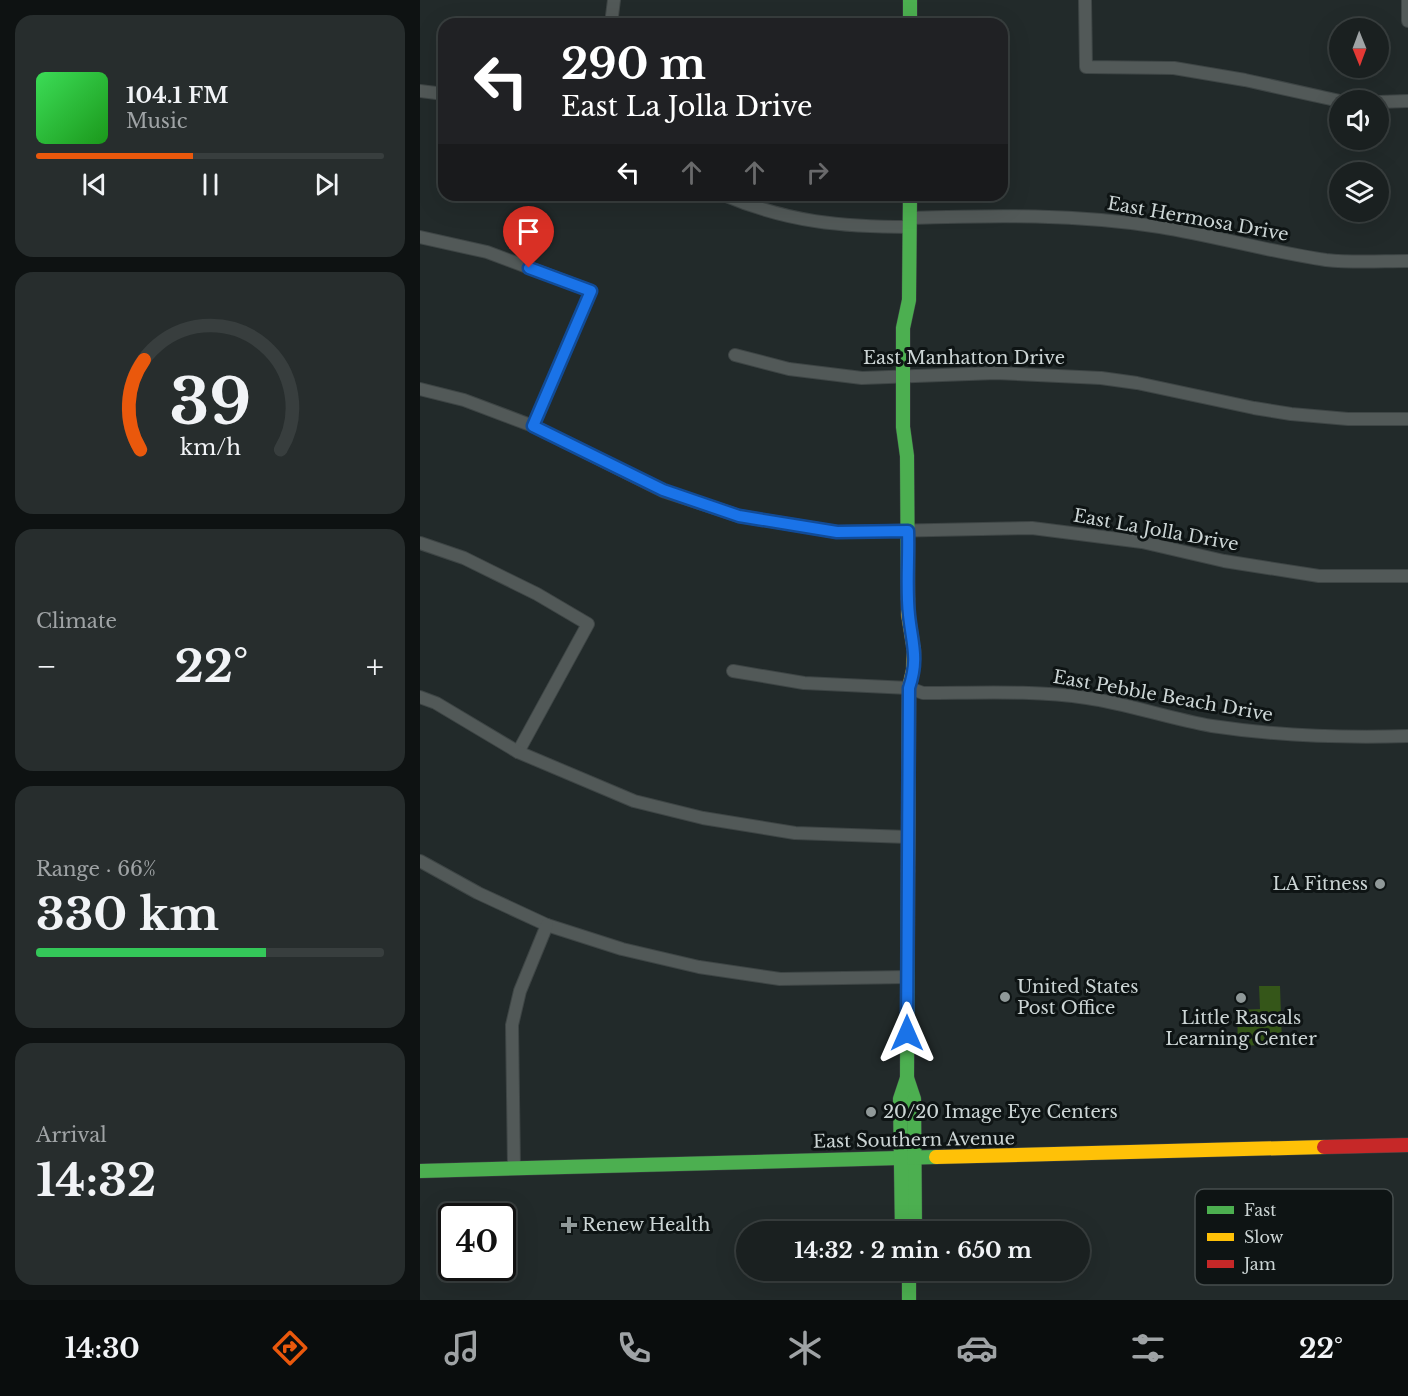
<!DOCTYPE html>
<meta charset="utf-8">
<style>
body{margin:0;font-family:"Libre Baskerville",serif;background:#272d2d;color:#f1f3f6;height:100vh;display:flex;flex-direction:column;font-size:22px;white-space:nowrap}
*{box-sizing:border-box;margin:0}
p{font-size:20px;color:#9fa3a5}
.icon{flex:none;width:33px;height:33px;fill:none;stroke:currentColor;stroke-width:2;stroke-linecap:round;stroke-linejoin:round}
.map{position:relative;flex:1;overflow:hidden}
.details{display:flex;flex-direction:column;gap:15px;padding:15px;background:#0e1212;width:420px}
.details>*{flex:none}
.guide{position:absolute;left:18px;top:18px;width:570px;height:183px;border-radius:18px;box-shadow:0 6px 24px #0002,0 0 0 2px #383e3e;background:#202124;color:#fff;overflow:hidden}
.needle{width:39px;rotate:179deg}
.controls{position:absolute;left:909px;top:18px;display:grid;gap:12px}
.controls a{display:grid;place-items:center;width:60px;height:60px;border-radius:50%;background:#1a2020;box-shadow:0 6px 24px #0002,0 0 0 2px #383e3e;font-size:30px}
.speed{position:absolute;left:18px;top:1203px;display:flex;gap:12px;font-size:30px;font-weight:700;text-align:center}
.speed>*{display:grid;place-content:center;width:78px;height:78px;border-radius:50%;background:#1a2020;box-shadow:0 6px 24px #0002,0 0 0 2px #383e3e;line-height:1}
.speed .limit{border:3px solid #111;border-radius:9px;background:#fff;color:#111}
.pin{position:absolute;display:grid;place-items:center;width:51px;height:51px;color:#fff;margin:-62px -26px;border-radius:50% 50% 50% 0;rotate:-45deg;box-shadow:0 0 6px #0007}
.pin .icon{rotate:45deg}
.me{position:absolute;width:66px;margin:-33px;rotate:0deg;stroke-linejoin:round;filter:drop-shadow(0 0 4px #0008)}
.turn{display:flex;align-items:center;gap:21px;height:126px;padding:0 24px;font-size:27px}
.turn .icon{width:78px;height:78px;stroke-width:2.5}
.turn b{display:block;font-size:42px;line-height:51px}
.lanes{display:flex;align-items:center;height:57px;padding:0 24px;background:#0003;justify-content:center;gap:30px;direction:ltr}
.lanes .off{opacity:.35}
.big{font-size:45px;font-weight:700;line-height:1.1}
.details .card{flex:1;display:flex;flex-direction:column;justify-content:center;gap:9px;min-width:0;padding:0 21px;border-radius:18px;background:#272d2d}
.details .dial{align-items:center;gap:0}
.dial svg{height:156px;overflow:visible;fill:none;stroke:#383e3e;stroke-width:7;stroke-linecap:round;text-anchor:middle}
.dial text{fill:#f1f3f6;stroke:none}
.song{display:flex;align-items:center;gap:18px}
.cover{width:72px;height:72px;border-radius:9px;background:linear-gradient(135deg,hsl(130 70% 55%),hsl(120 70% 35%))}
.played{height:6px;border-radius:3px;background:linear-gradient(90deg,#ea580c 45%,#383e3e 45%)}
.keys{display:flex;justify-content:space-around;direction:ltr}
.heat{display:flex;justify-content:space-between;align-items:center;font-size:33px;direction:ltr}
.charge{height:9px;border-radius:4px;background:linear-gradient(90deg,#34c759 66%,#383e3e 0)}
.trip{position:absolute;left:316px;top:1221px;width:354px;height:60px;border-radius:30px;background:#1a2020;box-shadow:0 6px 24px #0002,0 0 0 2px #383e3e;font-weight:700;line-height:60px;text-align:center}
.tabs{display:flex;height:96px;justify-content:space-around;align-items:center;background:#0a0d0d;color:#9fa3a5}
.tabs .icon{width:42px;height:42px}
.tabs .active{color:#ea580c}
.tabs b{font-size:27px;color:#f1f3f6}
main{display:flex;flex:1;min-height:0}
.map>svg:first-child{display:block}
</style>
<main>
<section class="details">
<div class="card">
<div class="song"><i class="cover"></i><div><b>104.1 FM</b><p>Music</p></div></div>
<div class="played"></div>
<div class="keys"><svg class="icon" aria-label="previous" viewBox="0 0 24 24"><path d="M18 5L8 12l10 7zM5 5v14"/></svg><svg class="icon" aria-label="pause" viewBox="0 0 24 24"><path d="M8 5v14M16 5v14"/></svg><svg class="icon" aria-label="next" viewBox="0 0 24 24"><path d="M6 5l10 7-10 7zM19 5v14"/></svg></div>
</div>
<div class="card dial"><svg viewBox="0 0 100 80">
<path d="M14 69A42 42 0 1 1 86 69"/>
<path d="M14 69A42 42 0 0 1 16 23" stroke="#ea580c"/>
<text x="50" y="56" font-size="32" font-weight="700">39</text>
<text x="50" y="72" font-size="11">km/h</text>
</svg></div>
<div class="card"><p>Climate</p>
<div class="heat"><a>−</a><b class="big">22°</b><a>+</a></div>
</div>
<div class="card"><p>Range · 66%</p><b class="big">330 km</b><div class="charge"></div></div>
<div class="card"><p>Arrival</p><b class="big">14:32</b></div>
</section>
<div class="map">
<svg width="988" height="1300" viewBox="0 0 988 1300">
<rect width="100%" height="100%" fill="#222a2a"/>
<path fill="#355619" d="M 839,986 L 860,986 L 862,1044 L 818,1046 L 817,1010 L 840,1009 Z"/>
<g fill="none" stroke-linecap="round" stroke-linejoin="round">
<defs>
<g id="street">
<path d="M 665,0 L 666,67 L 754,68 L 825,80 L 920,101"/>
<path d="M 988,0 L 988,21"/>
<path d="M 191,24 L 194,0"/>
<path d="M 0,91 L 24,94"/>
<path d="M 958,102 L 988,101"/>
<path d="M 304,195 C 367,222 422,227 490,227"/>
<path d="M 490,218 C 574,215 657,214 740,227 C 796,236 850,252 906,260 C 933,263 961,261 988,261"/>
<path d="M 0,237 L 67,252 L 171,291 L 113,426"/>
<path d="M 315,355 L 369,369 L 442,378 L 576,373 L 681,378 L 717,383 L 834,408 L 871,414 L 928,419 L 988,419"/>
<path d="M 0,389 L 44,400 L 113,426 L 243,491 L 319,516 L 417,532 L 612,528 L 722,542 L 804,561 L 899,576 L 988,576"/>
<path d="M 0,543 L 44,558 L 117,594 L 168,624 L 98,752"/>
<path d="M 313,671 L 384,683 L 489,688 L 503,693 C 558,693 613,690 667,698 C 709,704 750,719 792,726 C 858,736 921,738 988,736"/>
<path d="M 0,697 L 16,703 L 98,752 L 214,801 L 283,818 L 375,833 L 488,837"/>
<path d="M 0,861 L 58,893 L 127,925 L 202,949 L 279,967 L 360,979 L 487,977"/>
<path d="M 94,1168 L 92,1025 L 100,991 L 127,925"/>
</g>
<g id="fast">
<path d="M 490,0 L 490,24"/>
<path d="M 488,599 L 487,456 L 483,427 L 483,328 L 489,300 L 490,195"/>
<path d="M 487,1078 L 494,1099 L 495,1232"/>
<path d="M 0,1171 L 516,1157"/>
<path d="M 482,1232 L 480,1099 L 487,1078 L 488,871"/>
<path d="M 489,1270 L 489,1300"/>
</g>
<g id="slow">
<path d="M 488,599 L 488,614 L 494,651 L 493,670 L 489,688 L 488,871"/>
<path d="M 516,1157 L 904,1147"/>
</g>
<path id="jam" d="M 904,1147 L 988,1145"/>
</defs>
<use href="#street" stroke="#3e4545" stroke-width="14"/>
<use href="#fast" stroke="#3e4545" stroke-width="15"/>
<use href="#slow" stroke="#3e4545" stroke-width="15"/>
<use href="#jam" stroke="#3e4545" stroke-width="15"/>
<use href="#street" stroke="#525958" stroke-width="12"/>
<use href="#fast" stroke="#4caf50" stroke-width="14"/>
<use href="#slow" stroke="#ffc107" stroke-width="14"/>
<use href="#jam" stroke="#c62828" stroke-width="14"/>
</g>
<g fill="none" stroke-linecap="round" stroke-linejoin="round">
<defs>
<path id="route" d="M 109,268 L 171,291 L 113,426 L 243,490 L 319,516 L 417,532 L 488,531 C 489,558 486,588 489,615 C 492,644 499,658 489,688 L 487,1033"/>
</defs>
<use href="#route" stroke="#114b97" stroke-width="15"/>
<use href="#route" stroke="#1a73e8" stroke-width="10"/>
</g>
<g fill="#909999" stroke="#0e1414" stroke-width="2">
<circle cx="960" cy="884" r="6"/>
<circle cx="585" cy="997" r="6"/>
<circle cx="821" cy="998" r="6"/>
<circle cx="451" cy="1112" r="6"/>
<path d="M146 1216h6v6h6v6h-6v6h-6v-6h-6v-6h6z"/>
</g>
<g text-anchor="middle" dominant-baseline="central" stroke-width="6" stroke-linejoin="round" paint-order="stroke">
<g font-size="18" fill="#ccd5d5" stroke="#0e1414">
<text transform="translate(778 219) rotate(10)">East Hermosa Drive</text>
<text x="544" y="358">East Manhatton Drive</text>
<text transform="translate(736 530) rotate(10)">East La Jolla Drive</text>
<text transform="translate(743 696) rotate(10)">East Pebble Beach Drive</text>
<text transform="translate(494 1140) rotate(-1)">East Southern Avenue</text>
</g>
<g font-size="18" fill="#ccd5d5" stroke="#0e1414" text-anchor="start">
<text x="948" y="884" text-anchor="end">LA Fitness</text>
<text x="597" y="987">United States<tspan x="597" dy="21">Post Office</tspan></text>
<text x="821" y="1018" text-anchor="middle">Little Rascals<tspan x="821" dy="21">Learning Center</tspan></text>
<text x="463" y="1112">20/20 Image Eye Centers</text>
<text x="162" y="1225">Renew Health</text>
</g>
</g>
<rect x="775" y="1189" width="198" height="96" rx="9" fill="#0e1414" stroke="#474e4e" stroke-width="1.5"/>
<rect x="787" y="1206" width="27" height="8" fill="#4caf50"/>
<rect x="787" y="1233" width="27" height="8" fill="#ffc107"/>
<rect x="787" y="1260" width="27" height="8" fill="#c62828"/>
<g font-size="16" fill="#ccd5d5">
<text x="824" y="1216">Fast</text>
<text x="824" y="1243">Slow</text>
<text x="824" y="1270">Jam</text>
</g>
</svg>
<div class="controls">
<a><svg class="needle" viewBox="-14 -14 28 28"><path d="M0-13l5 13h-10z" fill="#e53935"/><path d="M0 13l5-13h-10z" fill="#9fa3a5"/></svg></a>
<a><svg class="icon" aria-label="sound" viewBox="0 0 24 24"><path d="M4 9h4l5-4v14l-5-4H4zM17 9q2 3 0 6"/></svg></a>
<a><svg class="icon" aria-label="layers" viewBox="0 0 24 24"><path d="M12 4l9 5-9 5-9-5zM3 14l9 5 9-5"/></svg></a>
</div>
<div class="speed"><div class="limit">40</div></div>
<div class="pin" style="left:109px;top:268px;background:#d93025"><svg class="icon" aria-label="arrive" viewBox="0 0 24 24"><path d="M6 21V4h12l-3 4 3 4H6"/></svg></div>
<svg class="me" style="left:487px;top:1033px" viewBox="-20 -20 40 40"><path d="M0-17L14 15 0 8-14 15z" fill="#1a73e8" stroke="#fff" stroke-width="4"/></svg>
<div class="trip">14:32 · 2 min · 650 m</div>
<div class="guide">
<div class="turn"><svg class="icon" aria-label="left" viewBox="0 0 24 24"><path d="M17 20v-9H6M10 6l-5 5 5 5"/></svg><div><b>290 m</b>East La Jolla Drive</div></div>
<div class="lanes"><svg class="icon" aria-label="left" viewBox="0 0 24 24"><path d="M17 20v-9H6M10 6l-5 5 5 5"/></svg><svg class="icon off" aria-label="ahead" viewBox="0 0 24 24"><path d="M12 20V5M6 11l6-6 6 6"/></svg><svg class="icon off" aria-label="ahead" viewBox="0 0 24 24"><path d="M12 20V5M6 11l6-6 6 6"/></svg><svg class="icon off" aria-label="right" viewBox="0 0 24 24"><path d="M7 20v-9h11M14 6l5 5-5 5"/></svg></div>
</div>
</div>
</main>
<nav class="tabs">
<b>14:30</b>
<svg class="icon active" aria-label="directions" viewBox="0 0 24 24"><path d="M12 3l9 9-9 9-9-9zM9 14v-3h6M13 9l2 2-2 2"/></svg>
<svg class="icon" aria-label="music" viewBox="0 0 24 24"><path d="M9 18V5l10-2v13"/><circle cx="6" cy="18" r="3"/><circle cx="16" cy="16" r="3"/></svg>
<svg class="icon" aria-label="phone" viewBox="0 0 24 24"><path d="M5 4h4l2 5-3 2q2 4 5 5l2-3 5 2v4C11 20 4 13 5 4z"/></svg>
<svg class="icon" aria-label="climate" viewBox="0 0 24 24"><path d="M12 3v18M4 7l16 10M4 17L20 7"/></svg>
<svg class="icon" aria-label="car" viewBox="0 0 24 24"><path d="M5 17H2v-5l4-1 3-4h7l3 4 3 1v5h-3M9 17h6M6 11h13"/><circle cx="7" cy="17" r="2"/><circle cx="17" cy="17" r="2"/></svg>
<svg class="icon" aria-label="filters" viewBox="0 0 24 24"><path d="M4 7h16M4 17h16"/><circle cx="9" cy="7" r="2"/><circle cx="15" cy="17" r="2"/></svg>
<b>22°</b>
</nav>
